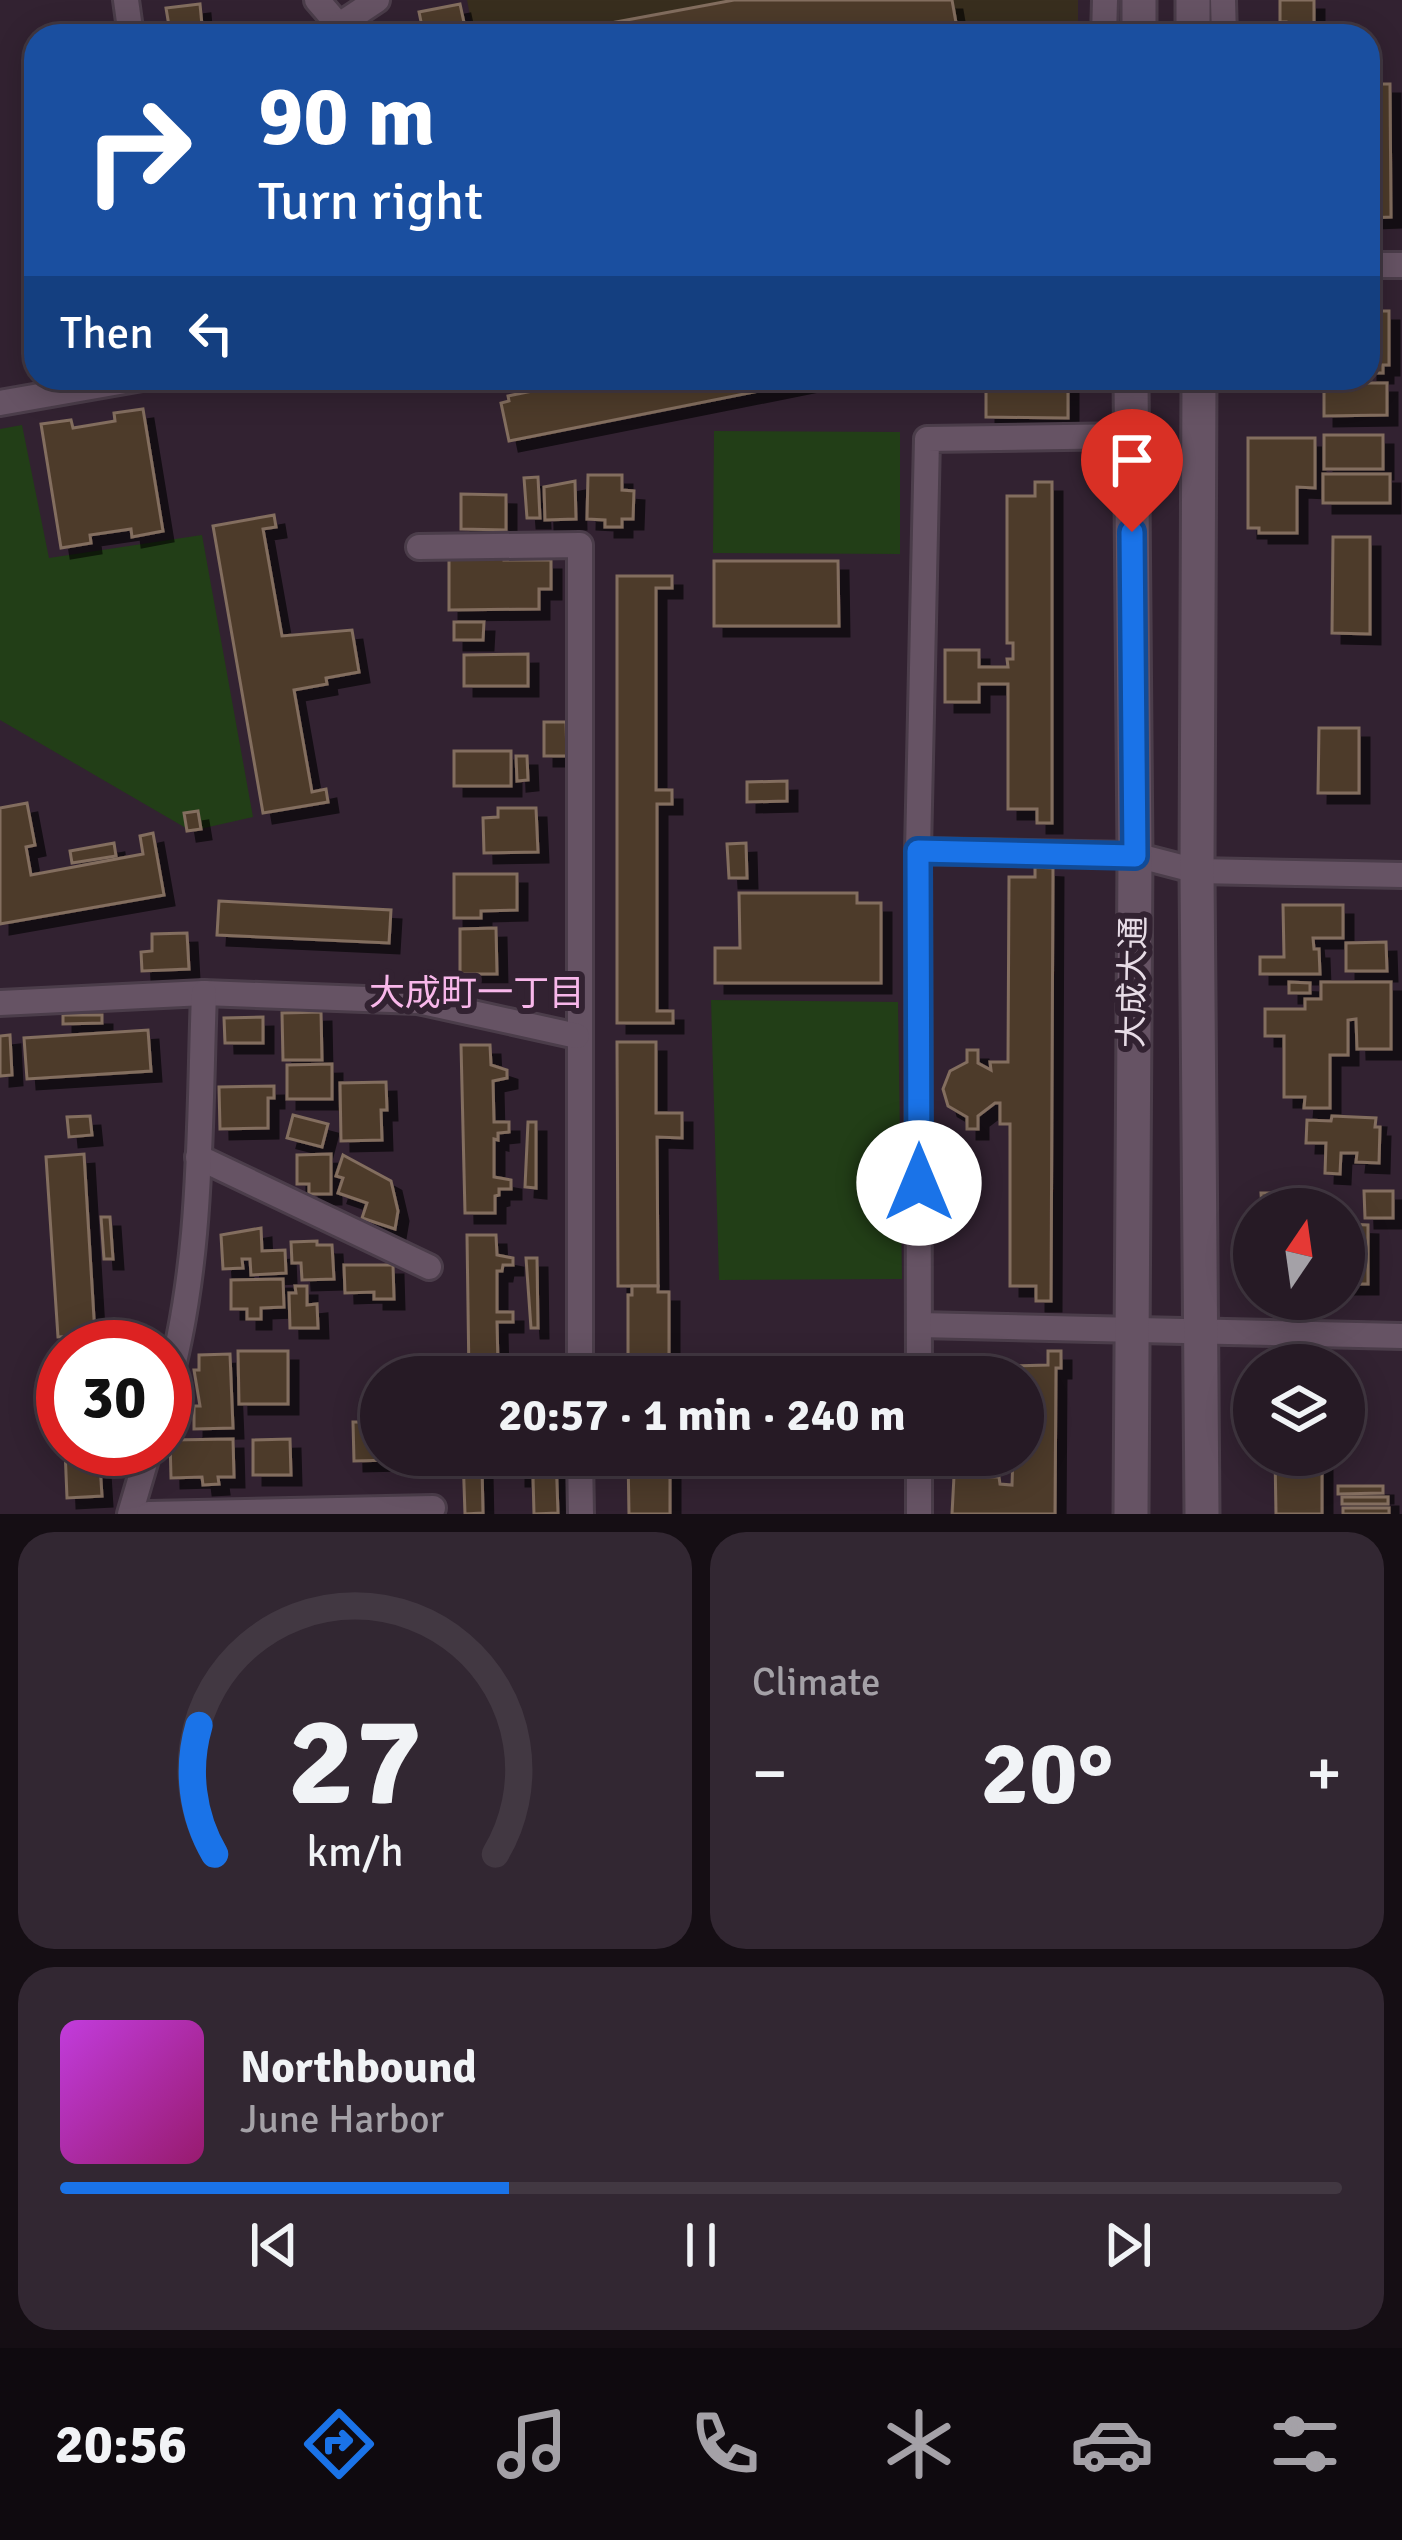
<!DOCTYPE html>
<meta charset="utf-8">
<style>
body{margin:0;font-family:Signika,"Noto Sans JP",sans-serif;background:#322732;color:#f1f3f6;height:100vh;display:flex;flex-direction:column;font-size:45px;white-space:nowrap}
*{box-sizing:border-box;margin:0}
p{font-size:39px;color:#a4a1a7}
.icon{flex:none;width:66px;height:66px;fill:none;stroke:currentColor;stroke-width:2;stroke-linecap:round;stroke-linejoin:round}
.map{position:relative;height:1514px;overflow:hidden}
.details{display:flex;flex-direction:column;gap:18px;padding:18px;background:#150e14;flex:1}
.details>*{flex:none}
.banner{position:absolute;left:24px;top:24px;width:1356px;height:366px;border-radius:36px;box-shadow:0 6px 30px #0003,0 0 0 3px #423842;background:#1a4fa0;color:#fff;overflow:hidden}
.needle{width:78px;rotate:13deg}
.fabs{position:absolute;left:1233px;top:1188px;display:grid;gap:24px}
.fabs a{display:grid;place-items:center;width:132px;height:132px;border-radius:50%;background:#261a25;box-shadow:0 6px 30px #0003,0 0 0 3px #423842;font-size:60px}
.speed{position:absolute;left:36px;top:1320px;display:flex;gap:24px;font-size:60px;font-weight:700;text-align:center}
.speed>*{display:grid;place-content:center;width:156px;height:156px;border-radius:50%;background:#261a25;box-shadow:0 6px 30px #0003,0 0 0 3px #423842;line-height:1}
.speed .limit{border:18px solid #d22;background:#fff;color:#111}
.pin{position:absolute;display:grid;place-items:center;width:102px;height:102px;color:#fff;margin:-123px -51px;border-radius:50% 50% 50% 0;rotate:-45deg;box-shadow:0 0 12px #0007}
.pin .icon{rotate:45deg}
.me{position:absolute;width:132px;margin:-66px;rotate:0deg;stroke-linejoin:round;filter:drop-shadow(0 0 9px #0008)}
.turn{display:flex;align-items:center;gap:42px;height:252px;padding:0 36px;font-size:54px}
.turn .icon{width:156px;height:156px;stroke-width:2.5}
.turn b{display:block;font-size:84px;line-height:102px}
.then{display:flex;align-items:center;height:114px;padding:0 36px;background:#0003;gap:24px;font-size:45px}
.big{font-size:90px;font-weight:700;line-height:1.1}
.details .card{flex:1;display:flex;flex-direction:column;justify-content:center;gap:18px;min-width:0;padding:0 42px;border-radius:36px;background:#322732}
.details .dial{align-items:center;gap:0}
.dial svg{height:312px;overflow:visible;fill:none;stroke:#423842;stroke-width:7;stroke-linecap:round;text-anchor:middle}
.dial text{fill:#f1f3f6;stroke:none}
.song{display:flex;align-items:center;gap:36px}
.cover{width:144px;height:144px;border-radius:18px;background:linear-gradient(135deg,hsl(290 70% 55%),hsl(320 70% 35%))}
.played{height:12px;border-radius:6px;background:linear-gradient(90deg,#1a73e8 35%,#423842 35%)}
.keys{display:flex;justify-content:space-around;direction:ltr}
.heat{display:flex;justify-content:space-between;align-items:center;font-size:66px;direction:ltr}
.details .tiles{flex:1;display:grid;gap:18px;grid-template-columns:1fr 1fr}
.card:last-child{grid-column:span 2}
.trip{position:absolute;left:360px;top:1356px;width:684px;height:120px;border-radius:60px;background:#261a25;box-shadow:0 6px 30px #0003,0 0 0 3px #423842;font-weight:700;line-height:120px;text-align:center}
.tab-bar{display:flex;height:192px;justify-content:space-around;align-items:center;background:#0f0a0f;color:#a4a1a7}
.tab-bar .icon{width:84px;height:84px}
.tab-bar .on{color:#1a73e8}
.tab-bar b{font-size:54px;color:#f1f3f6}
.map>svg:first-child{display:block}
</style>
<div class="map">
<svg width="1402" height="1514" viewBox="0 0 1402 1514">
<defs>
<filter id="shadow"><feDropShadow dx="10" dy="10" stdDeviation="0" flood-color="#0009"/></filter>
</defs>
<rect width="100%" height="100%" fill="#322231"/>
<path fill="#382e1e" d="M 467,0 L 1078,0 L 1078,36 L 474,36 Z"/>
<g fill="#223e17">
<path d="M 22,425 L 49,558 L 202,535 L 253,817 L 191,831 L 0,720 L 0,429 Z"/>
<path d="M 714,431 L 900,432 L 900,554 L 713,553 Z"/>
<path d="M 711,1000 L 898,1002 L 902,1279 L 719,1280 Z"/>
</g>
<g fill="#4e3b2c" stroke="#836e5e" stroke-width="3" filter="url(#shadow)">
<path d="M 734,0 L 952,0 L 958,34 L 586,36 L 584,28 Z"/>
<path d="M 1280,0 L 1314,0 L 1314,30 L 1286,30 L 1286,22 L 1280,22 Z"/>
<path d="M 200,4 L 203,36 L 177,36 L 176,25 L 169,26 L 166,8 Z"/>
<path d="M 460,4 L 466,32 L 424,36 L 419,12 Z"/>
<path d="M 1368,84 L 1390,84 L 1391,217 L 1368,218 Z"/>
<path d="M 1368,311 L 1389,311 L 1389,365 L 1383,365 L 1383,373 L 1368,373 Z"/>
<path d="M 554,378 L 571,378 L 573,385 L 609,378 L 824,378 L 509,441 L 501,403 L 509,401 L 508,396 L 556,386 Z"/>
<path d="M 986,378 L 1068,378 L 1068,418 L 986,417 Z"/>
<path d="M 1324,383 L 1387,383 L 1387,415 L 1324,416 Z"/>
<path d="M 143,409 L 163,531 L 132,537 L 131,529 L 90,535 L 91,543 L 61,548 L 41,424 L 71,420 L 73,428 L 115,421 L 114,413 Z"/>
<rect x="1324" y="435" width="59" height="34"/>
<path d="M 1248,438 L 1315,438 L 1315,488 L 1297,487 L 1297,533 L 1259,533 L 1259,528 L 1248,528 Z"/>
<rect x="1323" y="474" width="67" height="29"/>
<path d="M 588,475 L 622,475 L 622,490 L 634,491 L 633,519 L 622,519 L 622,527 L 605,527 L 605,520 L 587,519 Z"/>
<path d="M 538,477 L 540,518 L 527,518 L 524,478 Z"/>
<path d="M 575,481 L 576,519 L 545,520 L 544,487 Z"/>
<path d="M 1035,482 L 1052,482 L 1052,823 L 1037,823 L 1037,809 L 1008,809 L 1008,684 L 979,684 L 979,702 L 945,702 L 945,650 L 979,650 L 979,667 L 1008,667 L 1007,659 L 1013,659 L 1013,643 L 1007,643 L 1007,496 L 1035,496 Z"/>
<path d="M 461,494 L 506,495 L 506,530 L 461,529 Z"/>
<path d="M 274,515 L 276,527 L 263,529 L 282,636 L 352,630 L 359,672 L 326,678 L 327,684 L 294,690 L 312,792 L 326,789 L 328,802 L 263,813 L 213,526 Z"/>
<path d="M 1333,537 L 1370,537 L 1370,634 L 1332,633 Z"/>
<path d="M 449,553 L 504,553 L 504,560 L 551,560 L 551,589 L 539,589 L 539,609 L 449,610 Z"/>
<path d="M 714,561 L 838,561 L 839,626 L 714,626 Z"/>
<path d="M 617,576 L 672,576 L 672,588 L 656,588 L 656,790 L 672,790 L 672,804 L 657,804 L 657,1011 L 673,1011 L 673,1023 L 617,1023 Z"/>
<path d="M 454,622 L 484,622 L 483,640 L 454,640 Z"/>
<path d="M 528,654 L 528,686 L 464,686 L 464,655 Z"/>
<path d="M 544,722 L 566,722 L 567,756 L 544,756 Z"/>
<path d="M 1319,728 L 1359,728 L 1359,793 L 1318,793 Z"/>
<rect x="454" y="751" width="57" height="35"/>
<path d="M 516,756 L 527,756 L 528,780 L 517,781 Z"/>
<path d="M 787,781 L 787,801 L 747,802 L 747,782 Z"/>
<path d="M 27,803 L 35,845 L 26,847 L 31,875 L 143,854 L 140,836 L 153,833 L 164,895 L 0,924 L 0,808 Z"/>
<path d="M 498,808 L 536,808 L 538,852 L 484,853 L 483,818 L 498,817 Z"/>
<path d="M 198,811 L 201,829 L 187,831 L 184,813 Z"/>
<path d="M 114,843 L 116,856 L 72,863 L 70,851 Z"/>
<path d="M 746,843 L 747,878 L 729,878 L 727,844 Z"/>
<path d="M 1035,867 L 1053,868 L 1051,1301 L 1036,1301 L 1036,1286 L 1010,1286 L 1010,1124 L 1000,1124 L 1000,1103 L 995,1103 L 978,1116 L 978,1129 L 967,1129 L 967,1117 L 948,1106 L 943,1089 L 950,1071 L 967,1062 L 967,1050 L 978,1050 L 978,1063 L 991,1070 L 990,1062 L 1008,1062 L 1009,877 L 1035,877 Z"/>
<path d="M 454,874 L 517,874 L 517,910 L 481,911 L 481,918 L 454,918 Z"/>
<path d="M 739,893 L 857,893 L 857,903 L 881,903 L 881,983 L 715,983 L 715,948 L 740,948 Z"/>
<path d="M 219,901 L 391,910 L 389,943 L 217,935 Z"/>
<path d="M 1283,905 L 1343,905 L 1343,938 L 1313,938 L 1314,949 L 1319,949 L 1320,974 L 1260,974 L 1260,957 L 1284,957 Z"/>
<path d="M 496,928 L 497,974 L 460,974 L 460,929 Z"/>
<path d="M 187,933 L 189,969 L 142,971 L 141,952 L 152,951 L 152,934 Z"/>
<path d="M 1386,942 L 1387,971 L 1346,971 L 1346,943 Z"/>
<path d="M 1289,982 L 1310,983 L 1310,993 L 1289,993 Z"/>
<path d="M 1321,982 L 1391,982 L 1391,1049 L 1357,1049 L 1356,1019 L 1348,1020 L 1348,1055 L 1330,1055 L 1330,1108 L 1304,1108 L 1305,1097 L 1284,1097 L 1284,1036 L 1265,1036 L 1265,1009 L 1305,1009 L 1305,999 L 1321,999 Z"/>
<path d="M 321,1012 L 322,1060 L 283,1060 L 282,1013 Z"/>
<path d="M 63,1015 L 102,1015 L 102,1023 L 63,1024 Z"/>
<path d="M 263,1017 L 263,1043 L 225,1043 L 224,1018 Z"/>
<path d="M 148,1030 L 151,1071 L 27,1079 L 24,1038 Z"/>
<path d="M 10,1035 L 12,1075 L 0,1076 L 0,1036 Z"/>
<path d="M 617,1042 L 656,1042 L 656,1113 L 682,1113 L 682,1138 L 657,1137 L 658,1286 L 618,1286 Z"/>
<path d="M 461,1045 L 490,1045 L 491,1065 L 507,1070 L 507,1078 L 493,1081 L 494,1122 L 509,1122 L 509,1132 L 498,1133 L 498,1140 L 494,1139 L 494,1177 L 511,1180 L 511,1189 L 499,1189 L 499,1195 L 495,1196 L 495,1213 L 465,1213 Z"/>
<path d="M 332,1064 L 332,1099 L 287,1099 L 287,1065 Z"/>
<path d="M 386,1082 L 387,1110 L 381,1110 L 382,1140 L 341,1141 L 340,1083 Z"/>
<path d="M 274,1086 L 274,1098 L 268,1098 L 268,1128 L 220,1129 L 219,1087 Z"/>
<path d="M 293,1115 L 328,1124 L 322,1147 L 287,1138 Z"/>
<path d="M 90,1116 L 92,1135 L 69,1137 L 67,1117 Z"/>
<path d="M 1332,1116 L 1376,1118 L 1375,1127 L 1380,1127 L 1379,1163 L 1356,1162 L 1357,1153 L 1341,1153 L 1340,1174 L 1325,1173 L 1326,1143 L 1306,1143 L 1307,1120 L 1331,1121 Z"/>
<path d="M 528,1122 L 536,1122 L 536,1188 L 525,1187 Z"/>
<path d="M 84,1154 L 95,1335 L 58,1337 L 46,1157 Z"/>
<path d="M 331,1154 L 331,1194 L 309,1194 L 309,1184 L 297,1184 L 297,1155 Z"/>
<path d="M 343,1155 L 391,1181 L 398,1211 L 395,1229 L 362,1218 L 367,1203 L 338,1193 L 343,1178 L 336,1176 Z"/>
<path d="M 1364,1191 L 1393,1191 L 1393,1218 L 1365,1218 Z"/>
<path d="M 1261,1193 L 1291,1193 L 1292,1209 L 1262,1209 Z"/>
<path d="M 101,1217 L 110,1217 L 113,1259 L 104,1259 Z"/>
<path d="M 1344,1224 L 1368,1225 L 1368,1284 L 1344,1284 Z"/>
<path d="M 261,1228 L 262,1251 L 285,1250 L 286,1273 L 251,1275 L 250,1259 L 242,1259 L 243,1268 L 223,1269 L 221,1235 Z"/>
<path d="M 467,1235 L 496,1235 L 497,1255 L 513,1258 L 513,1265 L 503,1265 L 502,1271 L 497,1271 L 497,1312 L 513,1312 L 513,1322 L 497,1322 L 498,1364 L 504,1364 L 504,1370 L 515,1370 L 515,1377 L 469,1377 Z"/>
<path d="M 317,1241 L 317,1245 L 332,1245 L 334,1279 L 302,1280 L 301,1263 L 292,1263 L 291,1242 Z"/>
<path d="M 526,1258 L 537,1258 L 538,1328 L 531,1328 Z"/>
<path d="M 344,1265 L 393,1265 L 394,1299 L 374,1299 L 374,1292 L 345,1293 Z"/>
<path d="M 283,1279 L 284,1307 L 261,1308 L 261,1319 L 247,1319 L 247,1309 L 231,1309 L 231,1280 Z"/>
<path d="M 295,1286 L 307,1286 L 307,1305 L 317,1304 L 318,1328 L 290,1328 L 289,1293 L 296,1293 Z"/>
<path d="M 632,1286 L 658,1286 L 658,1292 L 669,1292 L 669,1377 L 628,1377 L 628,1295 L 632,1295 Z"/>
<path d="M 238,1351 L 288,1351 L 288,1404 L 239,1404 Z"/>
<path d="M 1048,1351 L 1061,1351 L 1061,1368 L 1056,1368 L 1055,1514 L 952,1514 L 954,1476 L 999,1477 L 1000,1484 L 1012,1485 L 1013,1455 L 1023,1455 L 1023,1377 L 1013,1377 L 1013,1366 L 1048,1365 Z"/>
<path d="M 230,1354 L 233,1428 L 194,1429 L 194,1406 L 200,1406 L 194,1370 L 199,1370 L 199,1355 Z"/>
<rect x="939" y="1366" width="55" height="11"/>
<path d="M 353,1422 L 381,1422 L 381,1455 L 392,1455 L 392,1460 L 354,1461 Z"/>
<path d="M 233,1439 L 234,1477 L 218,1477 L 219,1484 L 203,1485 L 202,1477 L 171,1478 L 170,1440 Z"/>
<path d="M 290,1439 L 291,1475 L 253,1475 L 253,1440 Z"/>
<path d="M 65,1449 L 99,1449 L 102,1496 L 67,1498 Z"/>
<path d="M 463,1455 L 556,1455 L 558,1513 L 534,1514 L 533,1476 L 516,1476 L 516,1465 L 482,1466 L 483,1513 L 465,1514 Z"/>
<path d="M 628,1455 L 692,1455 L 670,1457 L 670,1514 L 629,1514 Z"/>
<path d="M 1275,1455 L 1322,1455 L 1322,1514 L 1276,1514 Z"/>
<path d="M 1338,1486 L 1383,1486 L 1383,1493 L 1338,1494 Z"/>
<rect x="1342" y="1497" width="46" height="7"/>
<rect x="1343" y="1508" width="46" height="6"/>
</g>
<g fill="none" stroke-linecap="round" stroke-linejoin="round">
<defs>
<g id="street">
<path d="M 126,0 L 131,36"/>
<path d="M 317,0 L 348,36"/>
<path d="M 1223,0 L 1224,36"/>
<path d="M 341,24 L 377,0"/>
<path d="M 1104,36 L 1105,0"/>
<path d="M 1368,265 L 1402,265"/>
<path d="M 0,403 L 142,378"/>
<path d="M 419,547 L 580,545 L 580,1377"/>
<path d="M 918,851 L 1135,855 L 1197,871 L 1402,875"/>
<path d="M 0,1003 L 204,993 L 418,1001 L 577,1036"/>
<path d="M 198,1157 L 429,1267"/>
<path d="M 919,1325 L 1402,1336"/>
<path d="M 919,1377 L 918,851 L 927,439 L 1130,436"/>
<path d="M 165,1396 C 203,1267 199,1127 204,993"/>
<path d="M 580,1455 L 581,1514"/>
<path d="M 919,1455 L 919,1514"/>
<path d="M 130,1514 L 149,1449"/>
<path d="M 149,1514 L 433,1508"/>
</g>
<g id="secondary">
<path d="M 1139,0 L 1139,36"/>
<path d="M 1193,0 L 1193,36"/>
<path d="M 1199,378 L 1197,871 L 1202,1514"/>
<path d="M 1131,1514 L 1135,855 L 1131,378"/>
</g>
</defs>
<use href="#street" stroke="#4b3d4a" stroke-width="30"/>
<use href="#secondary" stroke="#4b3d4a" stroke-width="39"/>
<use href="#street" stroke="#665364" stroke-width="24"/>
<use href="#secondary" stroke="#665364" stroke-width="33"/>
</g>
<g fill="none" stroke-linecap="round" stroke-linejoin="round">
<defs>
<path id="route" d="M 919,1183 L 918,851 L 1135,856 L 1132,532"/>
</defs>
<use href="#route" stroke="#114b97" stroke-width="30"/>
<use href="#route" stroke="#1a73e8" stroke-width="21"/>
</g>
<g text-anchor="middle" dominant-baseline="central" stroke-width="12" stroke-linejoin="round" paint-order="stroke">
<g font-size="33" fill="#e7dce6" stroke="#322231">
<text transform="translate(1133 982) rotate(-89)">大成大通</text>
</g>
<g font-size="36" fill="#f8b7ea" stroke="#322231">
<text x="477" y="993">大成町一丁目</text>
</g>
</g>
</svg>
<div class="fabs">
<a><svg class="needle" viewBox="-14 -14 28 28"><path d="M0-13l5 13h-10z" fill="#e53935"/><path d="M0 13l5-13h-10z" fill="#a4a1a7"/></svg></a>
<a><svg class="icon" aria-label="layers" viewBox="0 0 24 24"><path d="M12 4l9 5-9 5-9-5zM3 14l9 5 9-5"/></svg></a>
</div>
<div class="speed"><div class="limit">30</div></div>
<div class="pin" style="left:1132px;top:532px;background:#d93025"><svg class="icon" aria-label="arrive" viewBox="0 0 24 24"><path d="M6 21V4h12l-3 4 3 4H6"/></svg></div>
<svg class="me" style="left:919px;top:1183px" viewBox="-20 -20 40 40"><circle r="19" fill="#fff"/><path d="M0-13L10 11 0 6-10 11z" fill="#1a73e8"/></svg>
<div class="trip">20:57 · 1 min · 240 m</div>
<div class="banner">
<div class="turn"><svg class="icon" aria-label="right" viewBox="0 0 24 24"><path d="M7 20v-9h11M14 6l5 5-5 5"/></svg><div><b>90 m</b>Turn right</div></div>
<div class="then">Then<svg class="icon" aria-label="left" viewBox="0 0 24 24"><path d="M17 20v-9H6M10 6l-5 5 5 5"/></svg></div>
</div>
</div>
<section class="details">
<div class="tiles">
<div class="card dial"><svg viewBox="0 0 100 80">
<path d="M14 69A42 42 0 1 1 86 69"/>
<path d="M14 69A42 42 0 0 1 10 36" stroke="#1a73e8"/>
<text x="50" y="56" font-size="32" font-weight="700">27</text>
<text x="50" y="72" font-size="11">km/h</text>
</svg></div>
<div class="card"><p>Climate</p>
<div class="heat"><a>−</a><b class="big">20°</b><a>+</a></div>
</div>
<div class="card">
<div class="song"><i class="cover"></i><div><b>Northbound</b><p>June Harbor</p></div></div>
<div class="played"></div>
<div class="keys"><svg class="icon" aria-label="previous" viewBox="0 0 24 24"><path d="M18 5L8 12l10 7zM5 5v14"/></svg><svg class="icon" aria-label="pause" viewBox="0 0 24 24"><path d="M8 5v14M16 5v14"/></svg><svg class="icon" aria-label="next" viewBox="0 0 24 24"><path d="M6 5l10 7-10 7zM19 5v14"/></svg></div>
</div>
</div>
</section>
<nav class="tab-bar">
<b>20:56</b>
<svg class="icon on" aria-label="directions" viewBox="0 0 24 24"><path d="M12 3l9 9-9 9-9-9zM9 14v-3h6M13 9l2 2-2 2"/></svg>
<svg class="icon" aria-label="music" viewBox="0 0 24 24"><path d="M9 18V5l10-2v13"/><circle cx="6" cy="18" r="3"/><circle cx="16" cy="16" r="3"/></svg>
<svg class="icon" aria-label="phone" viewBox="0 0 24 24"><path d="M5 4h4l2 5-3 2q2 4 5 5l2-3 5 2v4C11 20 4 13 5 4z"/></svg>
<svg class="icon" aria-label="climate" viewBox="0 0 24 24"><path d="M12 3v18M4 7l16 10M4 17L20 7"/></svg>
<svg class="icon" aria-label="car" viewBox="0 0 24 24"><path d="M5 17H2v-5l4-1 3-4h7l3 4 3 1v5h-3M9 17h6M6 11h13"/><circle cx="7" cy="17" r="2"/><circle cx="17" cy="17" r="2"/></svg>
<svg class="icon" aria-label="filters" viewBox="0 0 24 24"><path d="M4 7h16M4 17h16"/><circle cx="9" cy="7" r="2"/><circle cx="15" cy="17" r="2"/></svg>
</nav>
